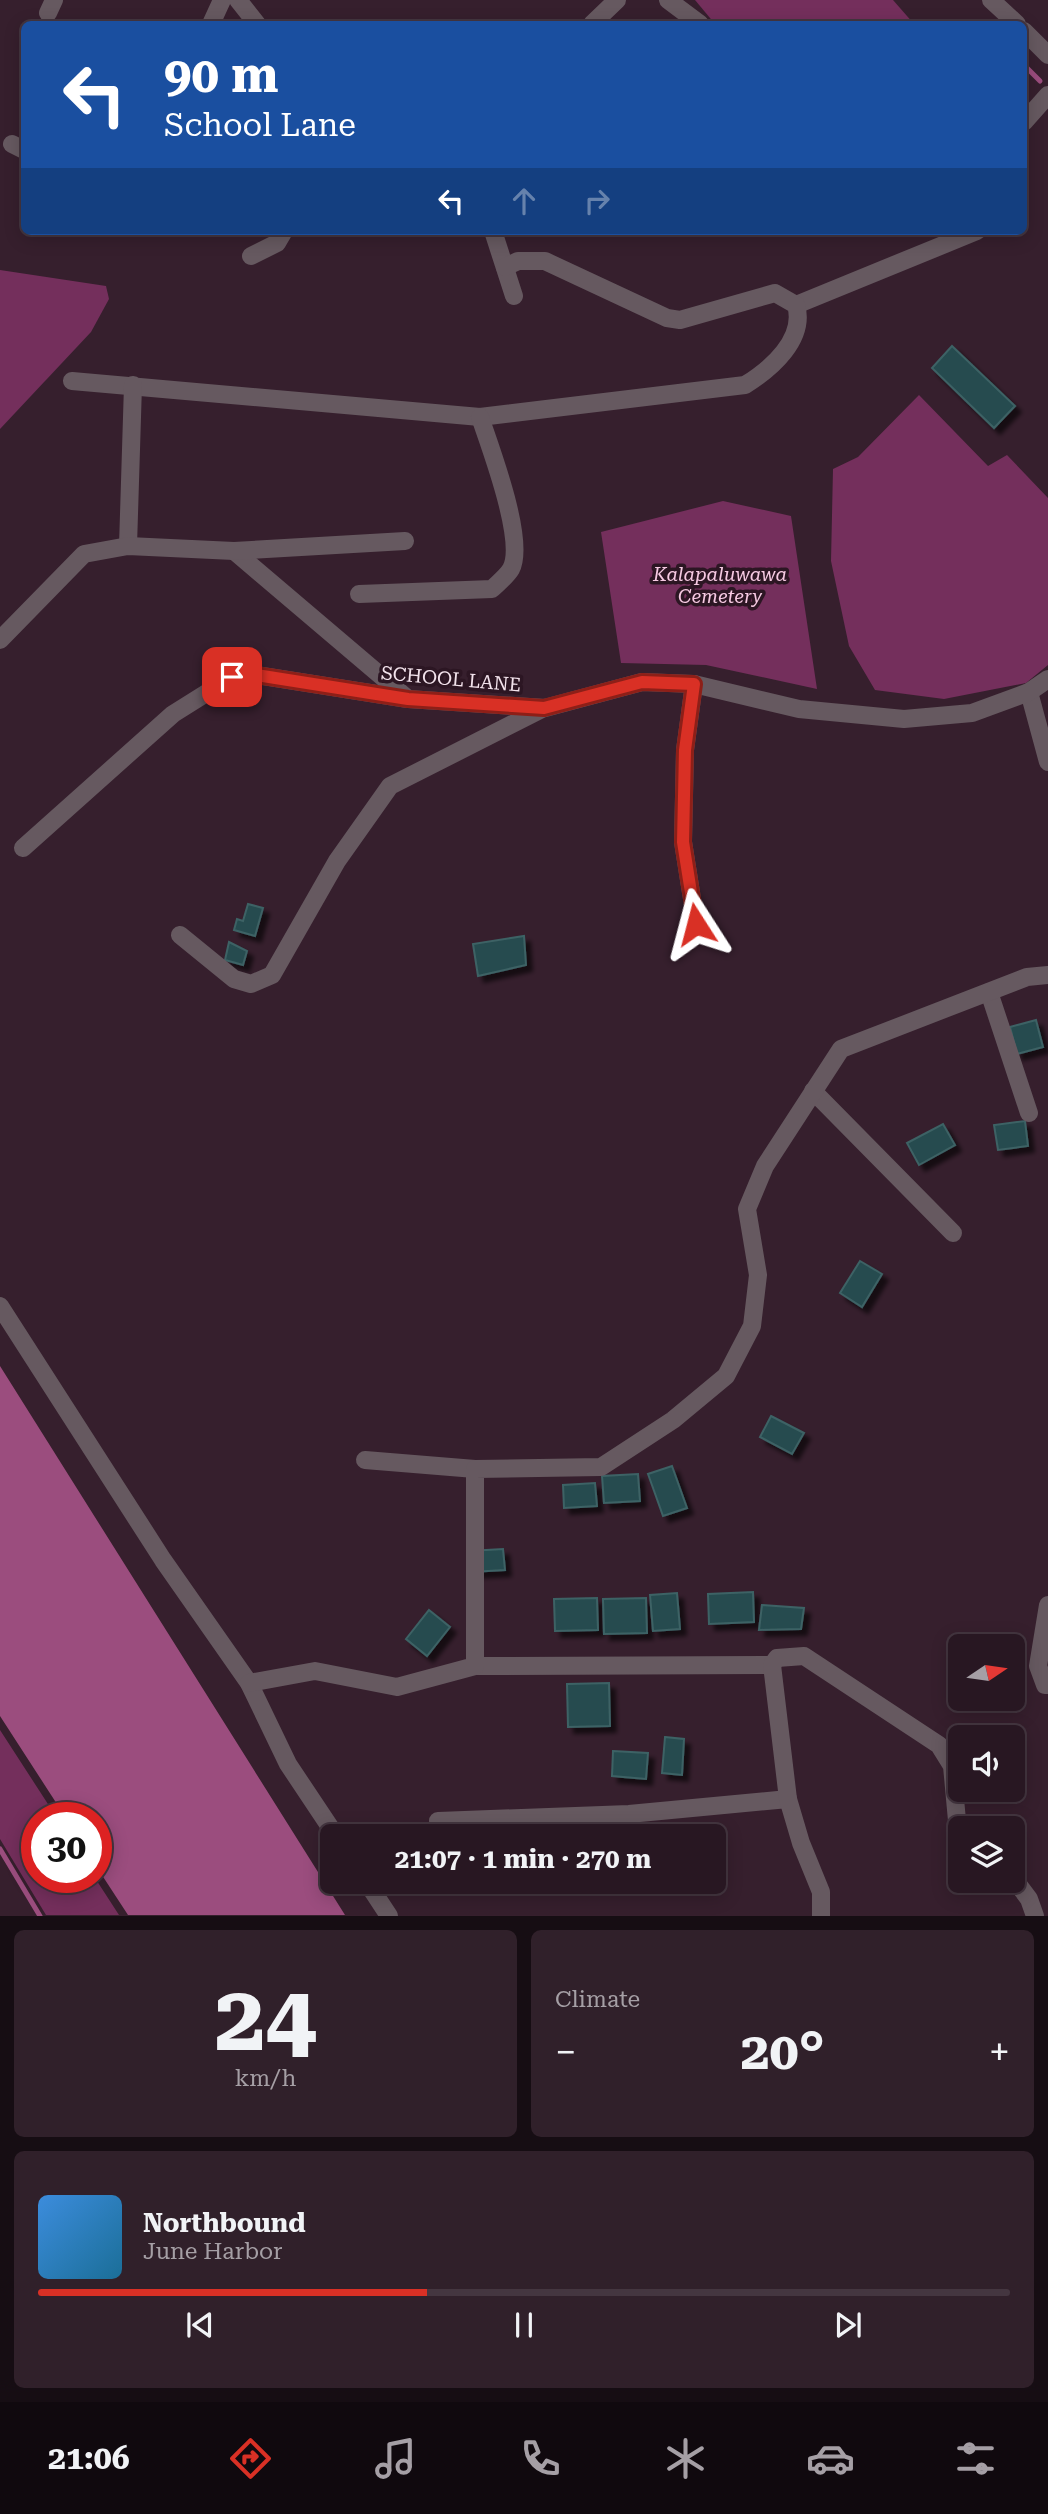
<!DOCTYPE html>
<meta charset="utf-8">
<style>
body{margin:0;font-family:"Roboto Serif",serif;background:#30202a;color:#f1f3f6;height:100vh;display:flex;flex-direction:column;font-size:26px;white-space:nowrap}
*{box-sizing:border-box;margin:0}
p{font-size:23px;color:#a59fa5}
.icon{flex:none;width:38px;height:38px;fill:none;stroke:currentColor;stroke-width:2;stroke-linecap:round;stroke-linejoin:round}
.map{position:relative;height:1916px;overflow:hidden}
.panel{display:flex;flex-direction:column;gap:14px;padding:14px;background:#160d13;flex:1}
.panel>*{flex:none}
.banner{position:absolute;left:21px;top:21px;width:1006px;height:214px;border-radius:10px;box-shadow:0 4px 18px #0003,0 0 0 2px #443640;background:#1a4fa0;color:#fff;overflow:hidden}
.needle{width:46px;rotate:77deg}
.controls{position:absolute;left:948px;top:1634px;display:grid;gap:14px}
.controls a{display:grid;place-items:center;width:77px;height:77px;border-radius:10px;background:#281722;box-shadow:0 4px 18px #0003,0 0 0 2px #443640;font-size:35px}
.speed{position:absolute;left:21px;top:1802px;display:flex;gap:14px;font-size:35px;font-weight:700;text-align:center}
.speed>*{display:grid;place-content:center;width:91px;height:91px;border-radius:50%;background:#281722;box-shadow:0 4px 18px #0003,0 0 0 2px #443640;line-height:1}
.speed .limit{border:10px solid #d22;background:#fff;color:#111}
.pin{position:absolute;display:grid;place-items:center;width:60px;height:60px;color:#fff;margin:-30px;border-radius:14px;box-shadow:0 4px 10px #0006}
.me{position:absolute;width:77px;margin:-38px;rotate:351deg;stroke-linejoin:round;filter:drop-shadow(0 0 5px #0008)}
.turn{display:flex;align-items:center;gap:24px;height:147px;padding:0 28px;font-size:32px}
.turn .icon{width:91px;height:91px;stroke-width:2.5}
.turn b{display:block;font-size:49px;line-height:60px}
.lanes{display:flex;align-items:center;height:66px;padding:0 28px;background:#0003;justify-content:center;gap:35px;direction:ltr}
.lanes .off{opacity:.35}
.big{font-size:52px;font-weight:700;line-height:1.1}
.panel .tile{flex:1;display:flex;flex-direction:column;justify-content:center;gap:10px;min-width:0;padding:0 24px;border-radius:10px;background:#30202a}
.panel .dial{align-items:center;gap:0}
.dial b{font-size:91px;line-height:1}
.song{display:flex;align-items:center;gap:21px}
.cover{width:84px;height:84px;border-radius:10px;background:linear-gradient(135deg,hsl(210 70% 55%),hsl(200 70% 35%))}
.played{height:7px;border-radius:4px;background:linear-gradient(90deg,#d93025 40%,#443640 40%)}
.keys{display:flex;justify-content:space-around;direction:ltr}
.heat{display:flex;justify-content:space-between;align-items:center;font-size:38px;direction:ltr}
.panel .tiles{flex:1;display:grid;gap:14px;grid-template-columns:1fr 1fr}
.tile:last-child{grid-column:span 2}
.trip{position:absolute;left:320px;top:1824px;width:406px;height:70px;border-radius:10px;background:#281722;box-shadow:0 4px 18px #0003,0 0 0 2px #443640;font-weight:700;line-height:70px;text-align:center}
.tab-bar{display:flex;height:112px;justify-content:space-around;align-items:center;background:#10090e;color:#a59fa5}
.tab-bar .icon{width:49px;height:49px}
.tab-bar .selected{color:#d93025}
.tab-bar b{font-size:32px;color:#f1f3f6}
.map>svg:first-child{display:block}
</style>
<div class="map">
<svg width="1048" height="1916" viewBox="0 0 1048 1916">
<defs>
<filter id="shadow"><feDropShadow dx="6" dy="6" stdDeviation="2" flood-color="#0009"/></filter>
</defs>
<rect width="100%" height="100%" fill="#361f2d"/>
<g fill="#742f5c">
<path d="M 695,0 L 893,0 L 914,24 L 715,24 Z"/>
<path d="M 0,270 L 106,286 L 109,299 L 91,332 L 0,429 Z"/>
<path d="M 919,395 L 988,466 L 1007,455 L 1048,498 L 1048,665 L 1026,683 L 944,699 L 875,690 L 849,646 L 831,561 L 833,469 L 858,457 Z"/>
<path d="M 723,501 L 791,516 L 817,689 L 706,665 L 621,663 L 601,532 Z"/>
<path d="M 0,1730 L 57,1818 L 37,1818 L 37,1878 L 95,1878 L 119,1915 L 46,1915 L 0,1839 Z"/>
</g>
<path fill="#9b4d7e" d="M 0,1366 L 345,1915 L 128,1915 L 96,1866 L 96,1818 L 66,1818 L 0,1716 Z"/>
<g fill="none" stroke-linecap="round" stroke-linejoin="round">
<g stroke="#9b4d7e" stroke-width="5">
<path d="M 1024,65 L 1040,81"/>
<path d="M 0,1849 L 40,1916"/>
</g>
</g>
<g fill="#274c4f" stroke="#3d6265" stroke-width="2" filter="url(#shadow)">
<path d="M 952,346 L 1015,406 L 994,428 L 932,368 Z"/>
<path d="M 248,904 L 263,908 L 255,936 L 234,930 L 237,919 L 243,921 Z"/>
<path d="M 524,936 L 526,965 L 478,976 L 473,944 Z"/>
<path d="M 229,942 L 247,951 L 243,965 L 225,960 Z"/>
<path d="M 1036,1020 L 1043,1047 L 1017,1054 L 1010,1027 Z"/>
<path d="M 1025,1121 L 1028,1146 L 998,1150 L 994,1125 Z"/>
<path d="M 943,1124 L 955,1145 L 919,1165 L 907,1143 Z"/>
<path d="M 860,1261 L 882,1274 L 862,1307 L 840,1293 Z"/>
<path d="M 771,1416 L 804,1433 L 792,1454 L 760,1437 Z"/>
<path d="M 672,1466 L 687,1508 L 663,1516 L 648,1474 Z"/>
<path d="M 638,1474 L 640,1501 L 604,1503 L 602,1476 Z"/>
<path d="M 595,1483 L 597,1506 L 564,1508 L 563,1485 Z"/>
<path d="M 503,1549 L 505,1570 L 471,1572 L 469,1551 Z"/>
<path d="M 753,1592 L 754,1622 L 709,1624 L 708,1594 Z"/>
<path d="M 677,1593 L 680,1629 L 653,1631 L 650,1595 Z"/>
<path d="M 597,1598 L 598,1630 L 555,1631 L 554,1599 Z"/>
<path d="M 646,1598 L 647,1633 L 604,1634 L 603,1599 Z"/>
<path d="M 762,1605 L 804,1608 L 801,1629 L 759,1630 Z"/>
<path d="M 429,1610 L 450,1627 L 427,1656 L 406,1639 Z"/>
<path d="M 609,1683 L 610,1726 L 568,1727 L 567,1684 Z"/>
<path d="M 665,1737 L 684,1739 L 682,1775 L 662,1773 Z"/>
<path d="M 613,1751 L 648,1753 L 646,1779 L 612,1776 Z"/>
</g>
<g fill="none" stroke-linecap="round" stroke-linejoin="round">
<g stroke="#665960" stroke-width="18">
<path d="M 238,0 L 257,24"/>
<path d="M 668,0 L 700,24"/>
<path d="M 991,0 L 1017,24"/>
<path d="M 48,13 L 54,0"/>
<path d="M 211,24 L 222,0"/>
<path d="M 592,24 L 617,0"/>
<path d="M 1024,31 L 1048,55"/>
<path d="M 1024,122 L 1048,95"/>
<path d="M 12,144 L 24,150"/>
<path d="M 493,231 L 514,296"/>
<path d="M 251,256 L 277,243 L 284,231"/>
<path d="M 796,305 L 977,231"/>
<path d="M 72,381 L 480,417 L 745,385 C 771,369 806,339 796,305 L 775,293 L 680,320 L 667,318 L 545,261 L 518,261 L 505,267"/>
<path d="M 128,546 L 133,385"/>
<path d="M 234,551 L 407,698"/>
<path d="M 359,594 L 492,589 C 498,583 507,576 511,569 C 526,541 490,447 480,417"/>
<path d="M 0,640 L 84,554 L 128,546 L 234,551 L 405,541"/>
<path d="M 694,684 L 685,750 L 683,842 L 696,924"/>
<path d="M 1029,692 L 1048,762"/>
<path d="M 23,848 L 173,714 L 232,677 L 250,674 L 408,699 L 545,708 L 642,682 L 694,684 L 799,709 L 904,719 L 972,713 L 1029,692 L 1048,679"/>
<path d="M 180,935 L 234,979 L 251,984 L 272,975 L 337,861 L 390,786 L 542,709"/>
<path d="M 989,992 L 1029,1113"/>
<path d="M 813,1091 L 953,1233"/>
<path d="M 0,1306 L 163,1560 L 249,1683 L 288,1764 L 336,1836"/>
<path d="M 365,1460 L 475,1469"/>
<path d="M 1048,1605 L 1038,1666 L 1045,1685 L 1048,1685"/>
<path d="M 475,1666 L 772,1665"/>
<path d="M 249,1683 L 315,1671 L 397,1687 L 475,1666 L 475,1469 L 601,1467 L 673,1420 L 726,1376 L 752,1326 L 758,1275 L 747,1209 L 765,1166 L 841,1049 L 1027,977 L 1048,975"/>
<path d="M 438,1821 L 629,1814 L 788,1799"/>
<path d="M 366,1881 L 389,1916"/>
<path d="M 972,1881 L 1017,1883 L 1029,1899 L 1035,1916"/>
<path d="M 821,1916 L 821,1892 L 801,1843 L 788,1799 L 772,1665 L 777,1658 L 804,1656 L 939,1745 L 952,1766 L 961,1864"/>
</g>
</g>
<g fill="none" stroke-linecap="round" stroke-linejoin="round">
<defs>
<path id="route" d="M 232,677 L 250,674 L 408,699 L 544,708 L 642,682 L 694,684 L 685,750 L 683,842 L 696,924"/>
</defs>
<use href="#route" stroke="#8d1f18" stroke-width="18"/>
<use href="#route" stroke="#d93025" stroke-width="12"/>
</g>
<g text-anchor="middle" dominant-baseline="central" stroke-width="7" stroke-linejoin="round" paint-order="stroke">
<g font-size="19" font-style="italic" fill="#f7cae3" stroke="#2c1623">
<text x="720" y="574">Kalapaluwawa<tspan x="720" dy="22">Cemetery</tspan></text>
</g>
<g font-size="19" fill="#f3e3ec" stroke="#2c1623">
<text transform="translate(451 679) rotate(5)">SCHOOL LANE</text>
</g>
</g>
</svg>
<div class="controls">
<a><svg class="needle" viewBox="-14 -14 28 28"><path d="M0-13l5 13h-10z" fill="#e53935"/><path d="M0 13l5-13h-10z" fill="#a59fa5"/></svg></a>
<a><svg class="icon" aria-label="sound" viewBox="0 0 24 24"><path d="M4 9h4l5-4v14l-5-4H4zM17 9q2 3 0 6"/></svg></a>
<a><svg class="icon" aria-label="layers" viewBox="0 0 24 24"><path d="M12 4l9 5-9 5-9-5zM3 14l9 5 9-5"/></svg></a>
</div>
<div class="speed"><div class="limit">30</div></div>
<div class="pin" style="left:232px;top:677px;background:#d93025"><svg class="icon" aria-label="arrive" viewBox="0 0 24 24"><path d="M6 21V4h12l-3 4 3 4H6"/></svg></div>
<svg class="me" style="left:696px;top:924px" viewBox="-20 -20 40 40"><path d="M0-17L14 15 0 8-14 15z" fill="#d93025" stroke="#fff" stroke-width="4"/></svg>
<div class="trip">21:07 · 1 min · 270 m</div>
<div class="banner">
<div class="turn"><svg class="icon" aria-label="left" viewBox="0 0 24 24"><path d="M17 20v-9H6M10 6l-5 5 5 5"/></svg><div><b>90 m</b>School Lane</div></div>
<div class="lanes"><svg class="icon" aria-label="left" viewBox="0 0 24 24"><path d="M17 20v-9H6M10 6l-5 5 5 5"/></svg><svg class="icon off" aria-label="ahead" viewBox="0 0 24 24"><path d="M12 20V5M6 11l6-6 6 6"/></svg><svg class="icon off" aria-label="right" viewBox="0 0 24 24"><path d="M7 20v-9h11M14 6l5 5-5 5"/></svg></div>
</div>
</div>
<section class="panel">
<div class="tiles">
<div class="tile dial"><b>24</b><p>km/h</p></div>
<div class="tile"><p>Climate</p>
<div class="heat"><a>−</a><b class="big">20°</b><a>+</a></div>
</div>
<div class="tile">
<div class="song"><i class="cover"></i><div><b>Northbound</b><p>June Harbor</p></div></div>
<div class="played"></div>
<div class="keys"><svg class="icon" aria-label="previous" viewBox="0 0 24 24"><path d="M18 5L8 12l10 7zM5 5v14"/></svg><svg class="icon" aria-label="pause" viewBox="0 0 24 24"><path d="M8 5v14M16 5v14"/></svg><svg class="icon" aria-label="next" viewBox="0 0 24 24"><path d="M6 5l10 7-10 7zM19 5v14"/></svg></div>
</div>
</div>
</section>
<nav class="tab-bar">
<b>21:06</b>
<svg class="icon selected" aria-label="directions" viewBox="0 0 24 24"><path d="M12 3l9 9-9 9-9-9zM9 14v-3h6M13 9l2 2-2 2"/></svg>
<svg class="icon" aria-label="music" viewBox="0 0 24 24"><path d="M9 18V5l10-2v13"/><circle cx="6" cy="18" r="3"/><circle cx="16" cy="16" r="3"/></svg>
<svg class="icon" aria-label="phone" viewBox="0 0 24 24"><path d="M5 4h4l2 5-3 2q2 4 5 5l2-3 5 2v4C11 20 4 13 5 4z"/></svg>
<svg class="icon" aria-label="climate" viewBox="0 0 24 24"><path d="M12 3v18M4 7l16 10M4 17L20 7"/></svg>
<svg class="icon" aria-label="car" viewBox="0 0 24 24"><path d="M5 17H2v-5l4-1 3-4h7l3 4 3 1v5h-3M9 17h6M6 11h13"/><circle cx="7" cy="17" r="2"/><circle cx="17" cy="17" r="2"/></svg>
<svg class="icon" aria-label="filters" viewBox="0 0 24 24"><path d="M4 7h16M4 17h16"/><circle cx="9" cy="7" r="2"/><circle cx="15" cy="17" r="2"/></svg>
</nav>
